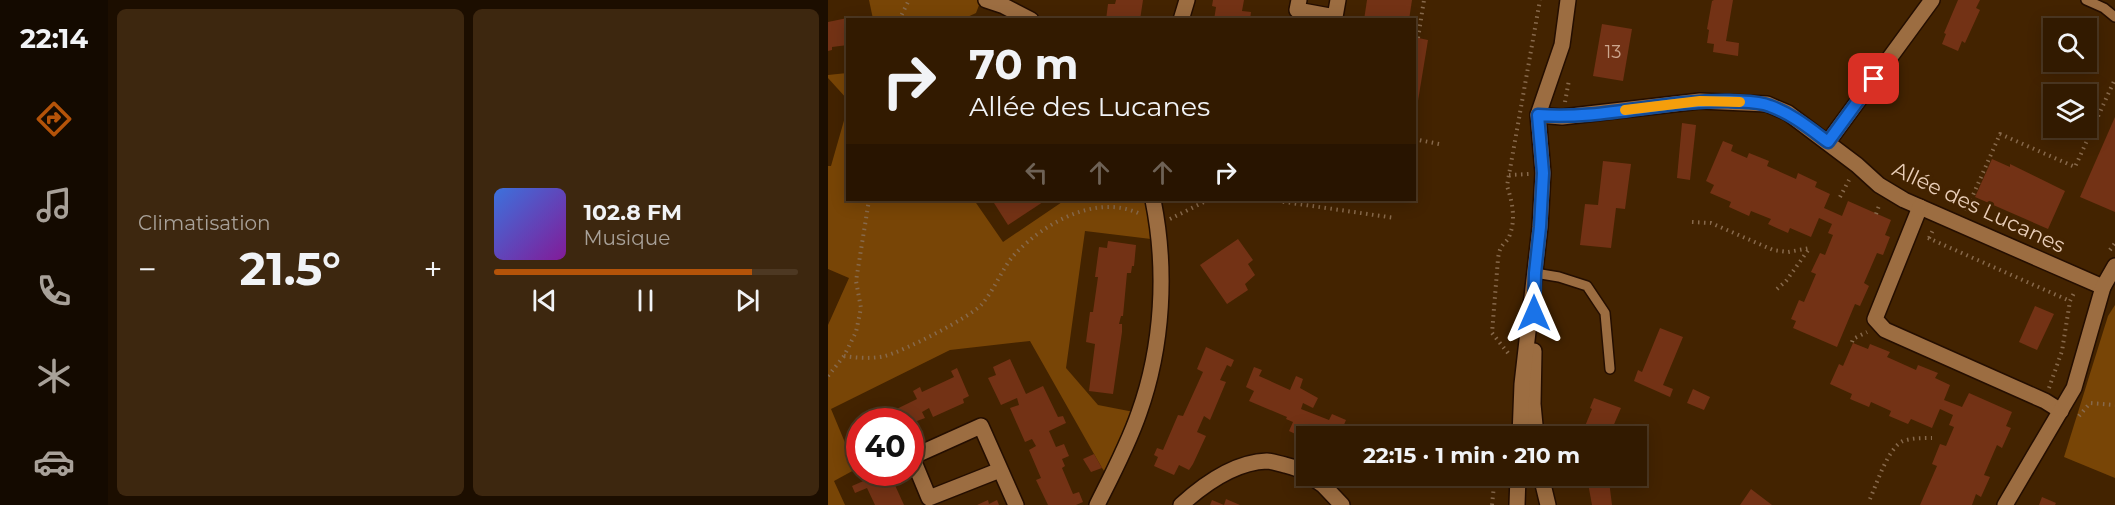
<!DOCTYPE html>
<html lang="fr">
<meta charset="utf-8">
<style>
body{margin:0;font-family:Montserrat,sans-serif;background:#3d270f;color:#f1f3f6;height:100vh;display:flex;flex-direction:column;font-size:22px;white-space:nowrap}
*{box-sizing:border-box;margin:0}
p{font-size:20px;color:#a8a199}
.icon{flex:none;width:33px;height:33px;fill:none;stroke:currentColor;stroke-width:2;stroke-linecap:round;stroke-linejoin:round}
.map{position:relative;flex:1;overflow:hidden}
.sheet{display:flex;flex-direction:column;gap:9px;padding:9px;background:#1c0e00;width:720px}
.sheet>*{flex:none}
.banner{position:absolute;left:18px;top:18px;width:570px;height:183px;border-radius:0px;box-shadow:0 3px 15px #0003,0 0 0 2px #4d3822;background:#321a00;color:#f1f3f6;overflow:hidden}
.controls{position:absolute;left:1215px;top:18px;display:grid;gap:12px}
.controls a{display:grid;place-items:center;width:54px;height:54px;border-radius:0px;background:#321a00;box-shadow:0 3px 15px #0003,0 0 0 2px #4d3822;font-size:30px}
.speed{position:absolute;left:18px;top:408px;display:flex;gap:12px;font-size:30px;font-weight:700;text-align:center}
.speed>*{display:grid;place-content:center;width:78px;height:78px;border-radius:50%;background:#321a00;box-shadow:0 3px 15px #0003,0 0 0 2px #4d3822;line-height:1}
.speed .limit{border:9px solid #d22;background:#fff;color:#111}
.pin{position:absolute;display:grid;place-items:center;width:51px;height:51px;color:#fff;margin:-26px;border-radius:12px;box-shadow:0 3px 9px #0006}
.me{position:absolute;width:66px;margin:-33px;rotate:0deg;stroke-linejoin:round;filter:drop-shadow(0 0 4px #0008)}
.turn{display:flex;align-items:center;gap:21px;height:126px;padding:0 24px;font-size:27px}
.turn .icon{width:78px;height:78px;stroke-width:2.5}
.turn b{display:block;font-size:42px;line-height:51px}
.lanes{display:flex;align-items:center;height:57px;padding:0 24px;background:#0003;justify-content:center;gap:30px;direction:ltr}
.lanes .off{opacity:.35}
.big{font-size:45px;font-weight:700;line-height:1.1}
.sheet .tile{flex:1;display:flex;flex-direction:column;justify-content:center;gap:9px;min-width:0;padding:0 21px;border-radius:9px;background:#3d270f}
.song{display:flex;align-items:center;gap:18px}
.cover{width:72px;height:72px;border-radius:9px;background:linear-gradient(135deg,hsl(220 70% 55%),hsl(290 70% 35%))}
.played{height:6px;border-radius:3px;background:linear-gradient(90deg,#b45309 85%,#4d3822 85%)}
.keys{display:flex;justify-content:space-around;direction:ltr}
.heat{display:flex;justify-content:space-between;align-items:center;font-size:33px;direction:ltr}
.sheet .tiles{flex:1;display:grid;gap:9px;grid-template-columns:repeat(2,1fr)}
.trip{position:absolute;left:468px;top:426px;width:351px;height:60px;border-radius:0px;background:#321a00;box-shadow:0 3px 15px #0003,0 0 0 2px #4d3822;font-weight:700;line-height:60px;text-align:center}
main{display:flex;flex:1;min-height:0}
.tab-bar{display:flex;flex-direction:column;width:108px;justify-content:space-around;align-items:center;background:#140a00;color:#a8a199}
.tab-bar .icon{width:42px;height:42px}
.tab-bar .active{color:#b45309}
.tab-bar b{font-size:27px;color:#f1f3f6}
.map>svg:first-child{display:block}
</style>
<main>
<nav class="tab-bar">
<b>22:14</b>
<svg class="icon active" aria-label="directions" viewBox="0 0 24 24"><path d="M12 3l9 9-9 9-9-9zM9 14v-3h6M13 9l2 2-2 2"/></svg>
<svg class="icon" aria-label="music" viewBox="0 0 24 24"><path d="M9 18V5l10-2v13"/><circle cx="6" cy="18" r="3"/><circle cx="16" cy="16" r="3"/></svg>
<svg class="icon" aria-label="phone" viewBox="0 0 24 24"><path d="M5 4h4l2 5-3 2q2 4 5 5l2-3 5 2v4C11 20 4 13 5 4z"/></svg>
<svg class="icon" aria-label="climate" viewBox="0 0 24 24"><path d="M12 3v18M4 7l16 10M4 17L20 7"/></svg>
<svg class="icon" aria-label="car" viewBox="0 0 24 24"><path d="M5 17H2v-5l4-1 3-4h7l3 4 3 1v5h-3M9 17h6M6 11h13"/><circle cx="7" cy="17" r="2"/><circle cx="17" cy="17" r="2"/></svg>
</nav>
<section class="sheet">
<div class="tiles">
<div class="tile"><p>Climatisation</p>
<div class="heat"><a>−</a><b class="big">21.5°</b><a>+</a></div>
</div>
<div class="tile">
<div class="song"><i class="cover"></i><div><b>102.8 FM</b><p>Musique</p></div></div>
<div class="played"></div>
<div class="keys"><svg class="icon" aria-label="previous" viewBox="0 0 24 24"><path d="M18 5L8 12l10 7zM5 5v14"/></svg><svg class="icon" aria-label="pause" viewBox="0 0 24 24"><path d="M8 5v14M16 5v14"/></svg><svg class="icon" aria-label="next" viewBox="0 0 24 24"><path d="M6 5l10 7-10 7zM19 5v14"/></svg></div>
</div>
</div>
</section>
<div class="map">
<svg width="1287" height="505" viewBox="0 0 1287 505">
<rect width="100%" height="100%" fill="#432300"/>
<g fill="#784506">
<path d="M 41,0 L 153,0 L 148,13 L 133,20 L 45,19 Z"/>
<path d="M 19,73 L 20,73 L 19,99 L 0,78 L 0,75 Z"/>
<path d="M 19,110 L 20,200 L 146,200 L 175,242 L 237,200 L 325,200 L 323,239 L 257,231 L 238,368 L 270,405 L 311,413 L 282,479 L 274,468 L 202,341 L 122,350 L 3,409 L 28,469 L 6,481 L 17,505 L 0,505 L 0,325 L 21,278 L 0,269 L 0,166 L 3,166 Z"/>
<path d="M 1287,305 L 1287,478 L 1236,457 L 1280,316 Z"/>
</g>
<g fill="#733215">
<path d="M 288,0 L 315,0 L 312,20 L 278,20 L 280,4 L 287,4 Z"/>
<path d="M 385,0 L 416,0 L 414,11 L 423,12 L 422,20 L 386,20 L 388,7 L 384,6 Z"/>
<path d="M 539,0 L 584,0 L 581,20 L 536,20 Z"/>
<path d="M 886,0 L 905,0 L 898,41 L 911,43 L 910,56 L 885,52 L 886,44 L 879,43 L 881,30 L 879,29 L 884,1 Z"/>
<path d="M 1130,0 L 1152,0 L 1148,8 L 1152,10 L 1137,43 L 1134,41 L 1130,51 L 1114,44 L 1118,34 L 1116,33 Z"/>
<path d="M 29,16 L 29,20 L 20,20 L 20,45 L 4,47 L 4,50 L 0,51 L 0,22 Z"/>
<path d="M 774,24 L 804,29 L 795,81 L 765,76 Z"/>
<path d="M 586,37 L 600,40 L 588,113 L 586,113 Z"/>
<path d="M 1287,117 L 1287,212 L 1252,197 Z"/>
<path d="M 854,123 L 868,125 L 862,180 L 849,178 Z"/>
<path d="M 895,141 L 905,145 L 903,151 L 919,158 L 921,153 L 941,161 L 939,166 L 968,179 L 970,173 L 989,182 L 987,187 L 1002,194 L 996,208 L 1014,216 L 1020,201 L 1063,220 L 1057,235 L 1062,237 L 1055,255 L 1049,253 L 1036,283 L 1041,286 L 1032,306 L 1027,304 L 1009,347 L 965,328 L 968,321 L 963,319 L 971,300 L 976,302 L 988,274 L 983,272 L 992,253 L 997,255 L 1005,235 L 1000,233 L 1004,224 L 991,218 L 983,237 L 962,228 L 960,233 L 940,224 L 943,219 L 923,211 L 921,216 L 901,207 L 903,202 L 882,193 L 886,185 L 878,181 Z"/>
<path d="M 1164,159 L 1182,167 L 1182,164 L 1237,191 L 1220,229 L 1147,197 Z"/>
<path d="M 775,161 L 803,164 L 797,209 L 788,208 L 783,248 L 752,245 L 757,204 L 770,205 Z"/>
<path d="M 171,200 L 218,200 L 180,225 L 166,203 Z"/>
<path d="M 410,239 L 425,260 L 420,264 L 427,275 L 417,284 L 420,290 L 399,304 L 372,265 Z"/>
<path d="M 280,241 L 308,245 L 306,266 L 304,266 L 303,273 L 299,273 L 295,316 L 293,316 L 291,324 L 294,324 L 294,332 L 285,394 L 261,391 L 267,344 L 258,342 L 262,312 L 265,312 L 270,277 L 267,277 L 271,247 L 279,248 Z"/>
<path d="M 1207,306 L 1226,314 L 1209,350 L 1191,342 Z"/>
<path d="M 832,328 L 855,337 L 835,385 L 845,389 L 842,397 L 806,381 L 810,370 L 814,372 Z"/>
<path d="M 1025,343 L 1040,349 L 1042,344 L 1062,352 L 1059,357 L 1088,370 L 1090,365 L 1110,373 L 1107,378 L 1122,385 L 1116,400 L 1134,407 L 1141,393 L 1184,412 L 1178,426 L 1183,428 L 1174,448 L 1169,445 L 1156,475 L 1162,477 L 1153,497 L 1148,494 L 1144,505 L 1092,505 L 1109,466 L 1104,464 L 1112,444 L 1118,446 L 1126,427 L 1121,425 L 1125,415 L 1112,409 L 1104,428 L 1083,419 L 1080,424 L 1061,416 L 1063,411 L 1043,402 L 1041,407 L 1022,399 L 1024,394 L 1002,384 L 1011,364 L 1015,366 Z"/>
<path d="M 378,347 L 406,360 L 403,367 L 399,365 L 392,380 L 398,382 L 382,420 L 376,416 L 369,432 L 378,436 L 365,464 L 361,470 L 351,465 L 346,475 L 326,466 L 330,457 L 326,455 L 329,448 L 335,450 L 350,415 L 355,416 L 375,372 L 369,369 Z"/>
<path d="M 182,359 L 198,394 L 215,386 L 230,417 L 235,416 L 238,423 L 221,431 L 228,447 L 236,444 L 241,456 L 234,459 L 237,466 L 234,468 L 245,494 L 251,492 L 255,502 L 248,505 L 220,505 L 208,480 L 213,478 L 201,450 L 208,446 L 204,439 L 197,442 L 182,408 L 191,405 L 189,398 L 173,405 L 160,378 L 168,375 L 165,367 Z"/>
<path d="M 426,367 L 434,370 L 431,376 L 462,390 L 468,376 L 475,379 L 472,388 L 490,398 L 485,408 L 475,403 L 473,409 L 501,420 L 504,414 L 518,420 L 515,427 L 529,433 L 527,436 L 478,436 L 478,439 L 461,431 L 465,422 L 458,419 L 459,417 L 421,401 L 426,391 L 418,387 Z"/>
<path d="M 129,368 L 141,396 L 135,399 L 136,403 L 105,417 L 101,408 L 94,412 L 97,418 L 89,421 L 92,427 L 82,432 L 82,422 L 42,422 L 89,399 L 85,391 L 92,387 L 94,392 L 126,377 L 123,371 Z"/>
<path d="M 865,389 L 882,397 L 876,410 L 859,403 Z"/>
<path d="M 766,398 L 793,408 L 781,436 L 753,436 L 764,409 L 762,408 Z"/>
<path d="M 32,426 L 32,447 L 27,449 L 20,432 Z"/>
<path d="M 266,454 L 274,468 L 263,472 L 255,459 Z"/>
<path d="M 56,472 L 61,472 L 76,505 L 47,505 L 39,488 L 27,493 L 24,486 Z"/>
<path d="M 558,476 L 571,476 L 569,481 Z"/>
<path d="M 781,481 L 784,505 L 764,505 L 760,483 Z"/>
<path d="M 923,489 L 944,505 L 912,505 Z"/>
<path d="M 1214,497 L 1228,503 L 1227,505 L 1211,505 Z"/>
<path d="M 398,499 L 412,505 L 382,505 L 384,500 L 396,505 Z"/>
<path d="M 160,500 L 161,504 L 169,500 L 171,505 L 149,505 Z"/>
</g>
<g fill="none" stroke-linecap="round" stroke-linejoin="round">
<defs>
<g id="lane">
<path d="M 1258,0 L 1276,8 L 1287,17"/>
<path d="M 707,273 L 731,277 L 759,286 L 777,313 L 782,369"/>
</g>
<g id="street">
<path d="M 158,0 L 176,6 L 203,20"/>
<path d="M 471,0 L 469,10 L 507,17 L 510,0"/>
<path d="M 353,20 L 359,0"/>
<path d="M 710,115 L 734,117 L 872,101 L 939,104 L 960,113 L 1029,165 L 1051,185 L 1076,200 L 1275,287"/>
<path d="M 1000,142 L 1104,0"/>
<path d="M 1092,207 L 1047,319 L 1057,330 L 1217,401 L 1233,411"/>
<path d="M 172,470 L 101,498 L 84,457 L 153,426 L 188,505"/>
<path d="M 482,476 L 495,485 L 514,505"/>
<path d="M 269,505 C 284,475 300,445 311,413 C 335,346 339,269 325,200"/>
<path d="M 353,505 C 375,485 407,462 439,461 C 444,461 451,464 457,465 C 465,467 472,469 478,473"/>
<path d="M 1177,505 L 1246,388 L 1275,287 L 1287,266"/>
</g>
<g id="secondary">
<path d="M 706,351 L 705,404 L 708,436"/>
<path d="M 692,436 L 694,384 L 712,227 L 715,173 L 710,115 L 734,45 L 740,0"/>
<path d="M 713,476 L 720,505"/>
<path d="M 689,505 L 690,476"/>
</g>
</defs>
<use href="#lane" stroke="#240e00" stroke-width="12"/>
<use href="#street" stroke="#240e00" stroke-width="18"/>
<use href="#secondary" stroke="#240e00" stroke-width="18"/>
<g stroke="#87694b" stroke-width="4" stroke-dasharray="1.5 4.5" stroke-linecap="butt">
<path d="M 71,20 L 81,0"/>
<path d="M 590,38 L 596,0"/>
<path d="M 737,102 L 741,80"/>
<path d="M 586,139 L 611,144"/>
<path d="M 681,175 L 701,174"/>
<path d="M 1012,197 L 1021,180"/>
<path d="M 443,200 L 567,218"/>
<path d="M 1138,211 L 1172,134 L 1247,167 L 1287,79"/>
<path d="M 1048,214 L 1052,203"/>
<path d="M 342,219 L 380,200"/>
<path d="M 864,222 L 883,223 L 945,250 L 960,252 L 982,248"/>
<path d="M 1100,238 L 1242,301"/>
<path d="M 1101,238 L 1106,228"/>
<path d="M 1282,250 L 1287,243"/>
<path d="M 949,289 L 958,281 L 981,249"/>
<path d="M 1024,342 L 1025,339 L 1039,332"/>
<path d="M 680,353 L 664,333 L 670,259 C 672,241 679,245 682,234 C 688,218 684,201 679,186 L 712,0"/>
<path d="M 16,356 C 29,358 44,359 57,356 C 76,351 143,317 154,304 C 167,289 174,268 187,254 C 216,223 268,194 310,213"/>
<path d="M 0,376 L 16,356 L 28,332 L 33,308 L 28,281 L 41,200"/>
<path d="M 1221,388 L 1234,351 L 1242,301 L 1247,291"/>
<path d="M 1251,416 L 1262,403 L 1287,405"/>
<path d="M 1042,499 C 1049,483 1060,448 1075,441 C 1084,438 1094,438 1104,438"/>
<path d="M 664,505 L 667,476"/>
</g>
<use href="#lane" stroke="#9c6d41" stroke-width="9"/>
<use href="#street" stroke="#9c6d41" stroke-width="15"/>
<use href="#secondary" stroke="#9c6d41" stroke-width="15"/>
</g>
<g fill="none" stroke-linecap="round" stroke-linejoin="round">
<defs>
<path id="route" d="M 706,313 L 707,273 L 712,227 L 715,173 L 710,115 C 774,120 837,100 901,101 C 914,102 930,101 942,106 C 964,114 981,128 1000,142 L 1046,79"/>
</defs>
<use href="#route" stroke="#114b97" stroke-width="15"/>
<use href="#route" stroke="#1a73e8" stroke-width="10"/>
<path stroke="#f59e0b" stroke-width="10" d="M 797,110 L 872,101 L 912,102"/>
</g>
<g text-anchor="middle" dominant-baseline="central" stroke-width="6" stroke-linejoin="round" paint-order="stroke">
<g font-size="18" fill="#cca78f">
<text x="785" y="52">13</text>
</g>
<g font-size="21" fill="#e9ceb8" stroke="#432300">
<text transform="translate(1151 207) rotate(25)">Allée des Lucanes</text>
</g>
</g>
</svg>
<div class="controls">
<a><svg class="icon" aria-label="search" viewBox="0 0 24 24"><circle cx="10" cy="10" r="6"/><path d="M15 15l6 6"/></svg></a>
<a><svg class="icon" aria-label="layers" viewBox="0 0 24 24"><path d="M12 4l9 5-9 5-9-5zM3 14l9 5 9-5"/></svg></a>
</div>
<div class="speed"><div class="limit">40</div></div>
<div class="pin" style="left:1046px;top:79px;background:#d93025"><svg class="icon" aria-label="arrive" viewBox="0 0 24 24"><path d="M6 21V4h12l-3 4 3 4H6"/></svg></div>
<svg class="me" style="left:706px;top:313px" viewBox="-20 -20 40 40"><path d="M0-17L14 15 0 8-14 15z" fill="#1a73e8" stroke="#fff" stroke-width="4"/></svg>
<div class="trip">22:15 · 1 min · 210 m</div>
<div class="banner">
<div class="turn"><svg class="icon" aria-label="right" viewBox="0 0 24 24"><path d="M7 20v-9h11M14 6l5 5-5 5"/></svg><div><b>70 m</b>Allée des Lucanes</div></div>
<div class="lanes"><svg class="icon off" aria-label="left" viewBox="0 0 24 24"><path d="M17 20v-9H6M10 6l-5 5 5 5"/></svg><svg class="icon off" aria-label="ahead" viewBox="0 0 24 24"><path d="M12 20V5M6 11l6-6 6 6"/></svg><svg class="icon off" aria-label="ahead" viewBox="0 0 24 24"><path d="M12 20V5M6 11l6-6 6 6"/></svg><svg class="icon" aria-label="right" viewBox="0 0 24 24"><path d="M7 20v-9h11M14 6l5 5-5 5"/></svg></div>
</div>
</div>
</main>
